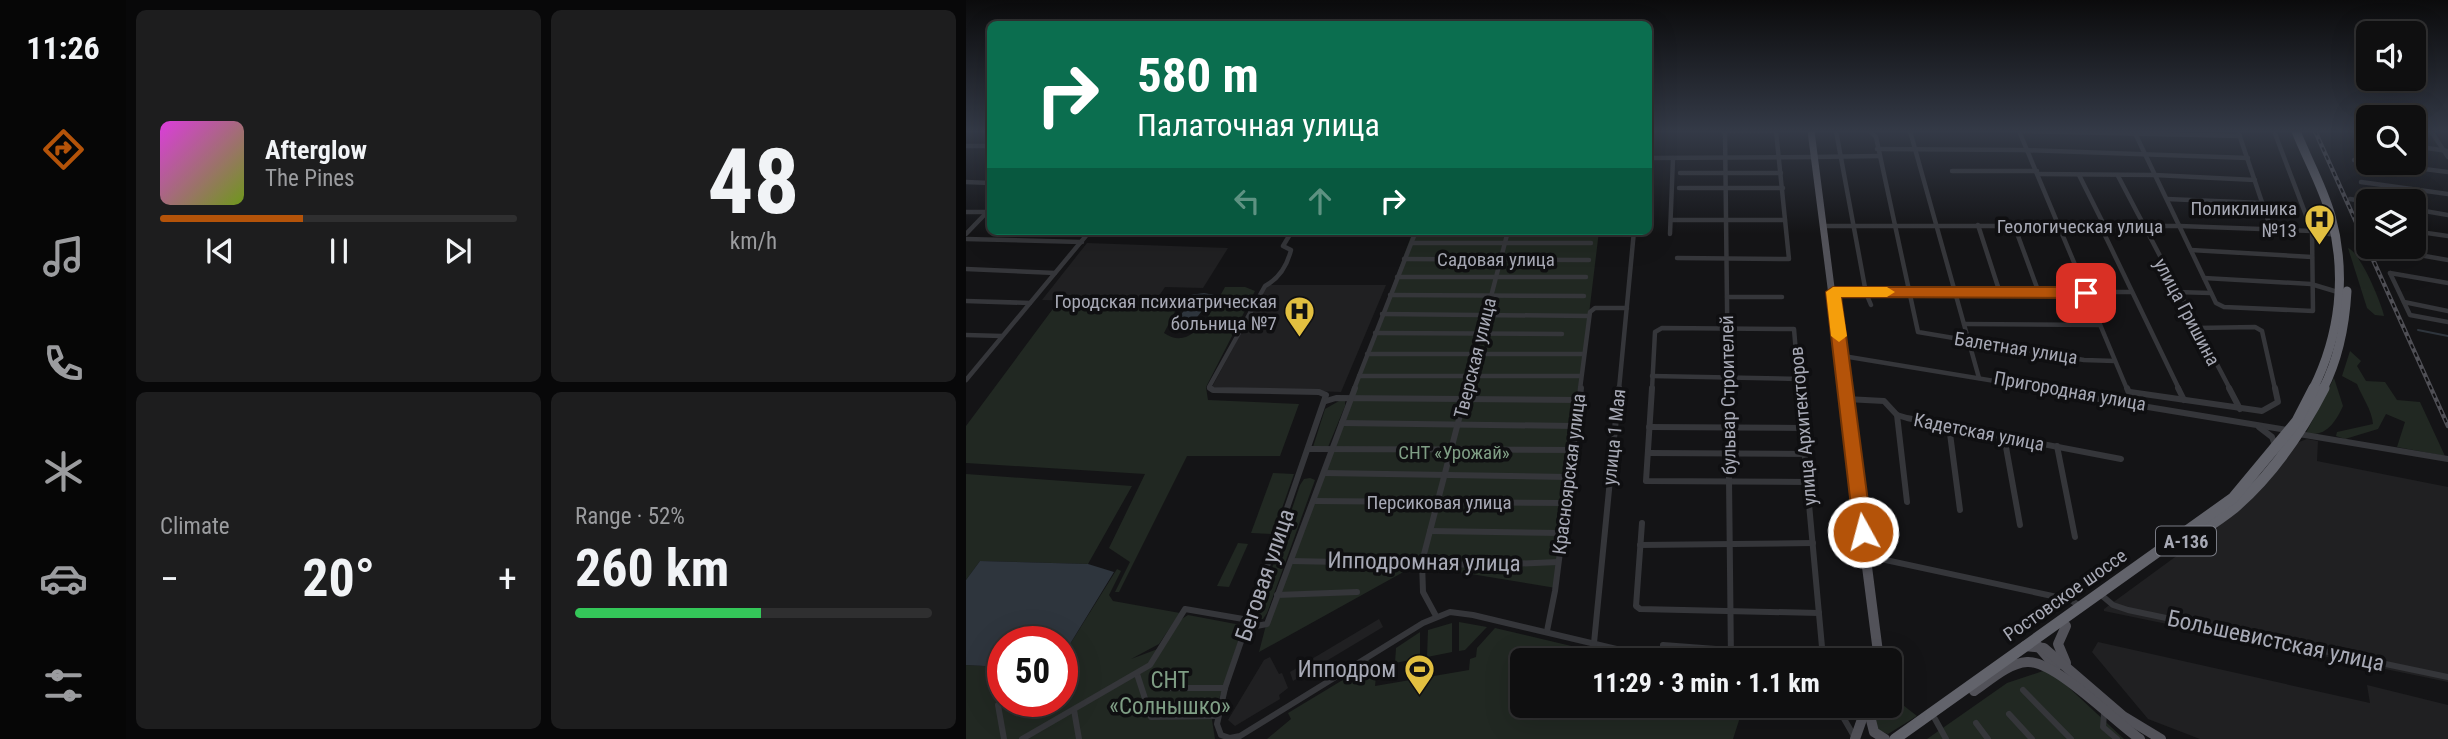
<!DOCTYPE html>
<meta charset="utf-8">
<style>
body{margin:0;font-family:"Roboto Condensed",sans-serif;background:#1d1d1e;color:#f1f3f6;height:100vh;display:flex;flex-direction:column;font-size:26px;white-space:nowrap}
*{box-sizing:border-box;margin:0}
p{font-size:23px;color:#9b9c9f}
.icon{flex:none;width:38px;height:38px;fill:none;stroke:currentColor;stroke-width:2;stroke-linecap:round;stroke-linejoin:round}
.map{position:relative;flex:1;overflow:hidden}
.panel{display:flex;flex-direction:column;gap:10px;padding:10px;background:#080809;width:840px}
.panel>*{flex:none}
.hud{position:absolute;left:21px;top:21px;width:665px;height:214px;border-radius:10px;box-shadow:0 7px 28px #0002,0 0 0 2px #2f2f30;background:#0b6e4f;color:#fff;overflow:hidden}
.tools{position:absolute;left:1390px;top:21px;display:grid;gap:14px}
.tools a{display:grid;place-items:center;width:70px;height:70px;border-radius:10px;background:#0f0f10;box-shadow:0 7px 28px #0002,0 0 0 2px #2f2f30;font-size:35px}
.speed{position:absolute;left:21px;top:626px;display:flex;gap:14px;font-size:35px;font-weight:700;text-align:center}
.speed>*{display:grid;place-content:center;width:91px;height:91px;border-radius:50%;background:#0f0f10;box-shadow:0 7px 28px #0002,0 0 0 2px #2f2f30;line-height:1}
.speed .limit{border:10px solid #d22;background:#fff;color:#111}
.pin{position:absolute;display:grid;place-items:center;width:60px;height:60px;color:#fff;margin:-30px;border-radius:14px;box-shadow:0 4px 10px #0006}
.me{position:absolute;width:77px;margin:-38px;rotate:353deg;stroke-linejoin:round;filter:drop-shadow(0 0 5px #0008)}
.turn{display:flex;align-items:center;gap:24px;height:147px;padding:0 35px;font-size:32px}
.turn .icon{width:91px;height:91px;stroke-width:2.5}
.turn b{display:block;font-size:49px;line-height:60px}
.lanes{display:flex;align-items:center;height:66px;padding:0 35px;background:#0003;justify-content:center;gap:35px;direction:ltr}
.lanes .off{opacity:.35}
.big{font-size:52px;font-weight:700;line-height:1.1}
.panel .tile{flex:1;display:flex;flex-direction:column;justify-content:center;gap:10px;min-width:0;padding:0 24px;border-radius:10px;background:#1d1d1e}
.panel .dial{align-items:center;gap:0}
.dial b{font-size:91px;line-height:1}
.song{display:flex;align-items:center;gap:21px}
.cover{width:84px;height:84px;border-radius:10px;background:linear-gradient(135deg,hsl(300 70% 55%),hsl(80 70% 35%))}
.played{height:7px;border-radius:4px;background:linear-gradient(90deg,#b45309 40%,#2f2f30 40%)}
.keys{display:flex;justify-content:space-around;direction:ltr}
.heat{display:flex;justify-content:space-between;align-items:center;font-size:38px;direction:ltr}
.charge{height:10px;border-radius:5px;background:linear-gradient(90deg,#34c759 52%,#2f2f30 0)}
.panel .tiles{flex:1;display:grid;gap:10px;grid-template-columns:repeat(2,1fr)}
.trip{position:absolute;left:544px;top:648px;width:392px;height:70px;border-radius:10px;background:#0f0f10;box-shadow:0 7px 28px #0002,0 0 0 2px #2f2f30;font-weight:700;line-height:70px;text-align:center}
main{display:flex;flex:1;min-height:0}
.tabs{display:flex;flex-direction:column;width:126px;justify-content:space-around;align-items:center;background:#060606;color:#9b9c9f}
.tabs .icon{width:49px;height:49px}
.tabs .active{color:#b45309}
.tabs b{font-size:32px;color:#f1f3f6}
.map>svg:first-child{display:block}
</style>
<main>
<nav class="tabs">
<b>11:26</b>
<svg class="icon active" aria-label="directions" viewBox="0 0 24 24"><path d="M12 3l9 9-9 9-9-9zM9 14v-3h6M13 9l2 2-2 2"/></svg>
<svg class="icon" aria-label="music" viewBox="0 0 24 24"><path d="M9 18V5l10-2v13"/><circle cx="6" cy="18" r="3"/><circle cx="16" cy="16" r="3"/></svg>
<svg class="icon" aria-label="phone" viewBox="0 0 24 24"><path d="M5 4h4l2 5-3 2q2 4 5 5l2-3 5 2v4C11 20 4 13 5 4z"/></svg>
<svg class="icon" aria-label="climate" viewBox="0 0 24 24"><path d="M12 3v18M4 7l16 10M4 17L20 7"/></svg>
<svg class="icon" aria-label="car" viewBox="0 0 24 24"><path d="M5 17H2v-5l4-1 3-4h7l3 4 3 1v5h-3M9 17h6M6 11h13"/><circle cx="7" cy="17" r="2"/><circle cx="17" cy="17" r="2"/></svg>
<svg class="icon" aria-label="filters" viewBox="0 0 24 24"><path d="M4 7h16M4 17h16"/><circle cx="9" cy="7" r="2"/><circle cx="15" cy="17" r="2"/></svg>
</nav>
<section class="panel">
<div class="tiles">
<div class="tile">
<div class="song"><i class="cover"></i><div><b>Afterglow</b><p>The Pines</p></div></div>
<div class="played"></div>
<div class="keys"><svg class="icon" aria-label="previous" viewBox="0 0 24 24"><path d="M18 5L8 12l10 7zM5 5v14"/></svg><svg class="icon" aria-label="pause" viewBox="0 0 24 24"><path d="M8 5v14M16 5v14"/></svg><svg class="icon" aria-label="next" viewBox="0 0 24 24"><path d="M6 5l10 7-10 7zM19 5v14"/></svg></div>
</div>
<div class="tile dial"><b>48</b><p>km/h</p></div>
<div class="tile"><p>Climate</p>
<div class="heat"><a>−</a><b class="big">20°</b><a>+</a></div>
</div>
<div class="tile"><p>Range · 52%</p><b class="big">260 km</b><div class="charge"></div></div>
</div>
</section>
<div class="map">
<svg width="1482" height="739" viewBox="0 0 1482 739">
<rect width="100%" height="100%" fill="#141416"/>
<g fill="#202022">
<path d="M 121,243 L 262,248 L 237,288 L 199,287 L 188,303 L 76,300 Z"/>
<path d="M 304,285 L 420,285 L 375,392 L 246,387 L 299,288 Z"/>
<path d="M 1341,439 L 1352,441 L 1351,461 L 1482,487 L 1482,682 L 1138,611 L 1138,609 L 1261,519 L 1333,442 Z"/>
<path d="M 413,619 L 417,627 L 327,681 L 324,672 Z"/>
<path d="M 1132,642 L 1404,703 L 1401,685 L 1482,705 L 1482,739 L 1234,739 L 1182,719 L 1126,652 Z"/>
<path d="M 304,657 L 313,674 L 316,673 L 322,688 L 313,695 L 314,699 L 269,726 L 262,720 L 298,660 Z"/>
</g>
<g fill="#212822">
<path d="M 447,231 L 633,231 L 590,588 L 450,565 L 293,652 L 300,625 Z"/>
<path d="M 1382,248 C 1394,252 1415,302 1418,316 L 1409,315 L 1401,308 Z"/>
<path d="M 259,287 L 279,287 L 289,291 L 240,387 L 242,400 L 333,404 L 314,456 L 221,456 L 153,592 L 149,592 L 164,562 L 143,548 L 179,474 L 0,463 L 0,426 L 92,302 L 185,306 L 191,305 L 195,299 L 209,297 L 215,300 L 198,333 C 228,354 248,306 259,287 Z"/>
<path d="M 1384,351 L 1395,361 L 1391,366 L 1400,381 L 1419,382 L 1431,400 L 1454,402 L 1479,456 L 1431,447 L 1439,422 L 1420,414 L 1412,429 L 1379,439 L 1370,436 L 1371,432 L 1407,424 C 1406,410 1396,397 1391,384 L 1376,376 Z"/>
<path d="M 1368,378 L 1377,406 C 1370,421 1360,438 1340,433 Z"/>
<path d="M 373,401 L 379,401 L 379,406 L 362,447 L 347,447 L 359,409 Z"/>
<path d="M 307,473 L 328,474 L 307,534 L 285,533 Z"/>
<path d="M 0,474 L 166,486 L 122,564 L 14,561 L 0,580 Z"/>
<path d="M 344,478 L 349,480 L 301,613 L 297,619 L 289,619 L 334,485 L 338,479 Z"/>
<path d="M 272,543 L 282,544 L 263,587 L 251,586 Z"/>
<path d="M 151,569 L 155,571 L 143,595 L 147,601 L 214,613 L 193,644 L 165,659 L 197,647 L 214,620 L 222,615 L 275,625 L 276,630 L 246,720 L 249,739 L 0,739 L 0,665 L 37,667 L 37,702 L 96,702 L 96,657 Z"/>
<path d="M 493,622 L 521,627 L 499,650 L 493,651 Z"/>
<path d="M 486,623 L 486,652 L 461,657 L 462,630 Z"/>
<path d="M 529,628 L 664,660 L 556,660 L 556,705 L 778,705 L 767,739 L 301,739 L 325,719 L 322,713 L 385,675 L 385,670 L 403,659 L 401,677 L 410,676 L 409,686 L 503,670 L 504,659 L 510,657 L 511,648 Z"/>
<path d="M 454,632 L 454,658 L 429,663 L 430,648 Z"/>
<path d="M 1083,669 L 1158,739 L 961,739 L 1041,683 Z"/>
<path d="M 924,695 L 951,716 L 922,734 L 912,730 L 907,717 L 909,705 L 924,705 Z"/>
</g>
<g fill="#2e353d">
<path d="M 238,293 L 248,295 L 222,329 L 211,331 L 205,328 L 226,300 L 224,295 Z"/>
<path d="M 14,561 L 122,564 L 148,572 L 96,657 L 96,642 L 37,642 L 37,667 L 0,665 L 0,580 Z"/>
</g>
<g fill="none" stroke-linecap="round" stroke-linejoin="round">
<path stroke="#2e353d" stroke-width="2" d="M 1452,330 L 1482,336"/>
<g stroke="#35363a" stroke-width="4.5">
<path d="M 759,131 L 762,389"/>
<path d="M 870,131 L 900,293 L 905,305"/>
<path d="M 904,131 L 910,137 L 952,332 L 1118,360 L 1149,361"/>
<path d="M 944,131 L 1013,378"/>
<path d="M 1053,131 L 1161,389"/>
<path d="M 1054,131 L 1274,136"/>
<path d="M 1168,131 L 1250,303 L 1258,307 L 1347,311 L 1346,231 L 1308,131"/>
<path d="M 1272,131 L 1305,229"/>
<path d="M 1465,131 L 1482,157"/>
<path d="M 0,146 L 24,146"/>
<path d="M 1447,146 L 1482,151"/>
<path d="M 911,149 L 1056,150 L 1282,158"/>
<path d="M 846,157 L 913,156"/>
<path d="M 682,158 L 849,157"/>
<path d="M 1388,160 L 1402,162"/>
<path d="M 1410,163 L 1482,172"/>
<path d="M 986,171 L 1071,171"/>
<path d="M 714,173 L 815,173"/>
<path d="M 1072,174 L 1189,175 L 1289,180"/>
<path d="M 1113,175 L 1138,225"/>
<path d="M 1152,176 L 1264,389"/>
<path d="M 0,182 L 24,183"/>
<path d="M 1395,182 L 1482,194"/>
<path d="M 713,188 L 817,188"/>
<path d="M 1201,199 L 1296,203"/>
<path d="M 1384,199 L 1402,202"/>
<path d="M 1447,209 L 1482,215"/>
<path d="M 0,212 L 21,212"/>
<path d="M 705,220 L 819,220"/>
<path d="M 1394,222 L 1402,223"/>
<path d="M 1012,225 L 1034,293"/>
<path d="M 1048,225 L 1073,293"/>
<path d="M 1134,225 L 1213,389"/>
<path d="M 859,226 L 1214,226 L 1346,231 L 1369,235"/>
<path d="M 1447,231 L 1482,236"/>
<path d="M 0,234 L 24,209"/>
<path d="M 704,234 L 707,158"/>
<path d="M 0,239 L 116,242"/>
<path d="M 446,243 L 625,243"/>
<path d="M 1407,247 L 1482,260"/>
<path d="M 1225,250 L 1346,257"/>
<path d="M 711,258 L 823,259 L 810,131 L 757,131"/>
<path d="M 438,259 L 623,260"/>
<path d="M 0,269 L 89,273"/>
<path d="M 1424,273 L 1444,315 L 1482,322"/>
<path d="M 1424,273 L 1482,283"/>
<path d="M 431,277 L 620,277"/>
<path d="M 1238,278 L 1345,284 L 1375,293"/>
<path d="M 867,292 L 1166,292"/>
<path d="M 1210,292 L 1245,293"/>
<path d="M 424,295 L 618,296"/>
<path d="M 761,297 L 816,297"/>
<path d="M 0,301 L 64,303"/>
<path d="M 1438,302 L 1482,311"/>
<path d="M 416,314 L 623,316"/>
<path d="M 998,324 L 1134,325"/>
<path d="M 1230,328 L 1289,327 L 1296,331 L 1309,389"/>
<path d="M 409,333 L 596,334"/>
<path d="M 0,335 L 36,336"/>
<path d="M 401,354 L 617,354"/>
<path d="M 871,355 L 1077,389"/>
<path d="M 393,376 L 614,376"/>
<path d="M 686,376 L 834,379"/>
<path d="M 0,380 L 124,231"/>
<path d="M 246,389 L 243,387 L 299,286 C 314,278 321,266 325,250 L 317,246 L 326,231"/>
<path d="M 388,389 L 450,231"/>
<path d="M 501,389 L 542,231"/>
<path d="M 614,389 L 624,312 L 629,308 L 661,308"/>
<path d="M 653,389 L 668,231"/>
<path d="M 686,389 L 689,332 L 696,328 L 828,329 L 833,389"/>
</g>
<g stroke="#35363a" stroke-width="6">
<path d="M 244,388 L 247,390 L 353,392 L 360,395 L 259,688 L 251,724 L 255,735 L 264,738 L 274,736 L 457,623 L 484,612 L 507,615 L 697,660"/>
<path d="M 686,388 L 680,481 L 841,482"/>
<path d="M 762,388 L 765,660"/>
<path d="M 833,388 L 841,482"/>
<path d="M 1067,388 L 1321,430"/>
<path d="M 1161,388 L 1168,405"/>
<path d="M 1212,388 L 1218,400"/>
<path d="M 1263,388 L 1274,409"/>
<path d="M 1164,392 L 1296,411 L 1312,402 L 1309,388"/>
<path d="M 880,399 L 918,401 L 931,415 L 941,418 L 1155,459"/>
<path d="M 360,401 L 370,398 L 611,400"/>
<path d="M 931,415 L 941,502"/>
<path d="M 376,423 L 608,426"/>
<path d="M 983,426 L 994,510"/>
<path d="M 683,427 L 838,428"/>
<path d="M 1293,427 L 1306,437 L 1309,445"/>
<path d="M 1333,434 L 1482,459"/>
<path d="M 1038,436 L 1054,525"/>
<path d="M 1091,446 L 1109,537"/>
<path d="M 343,449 L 606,450"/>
<path d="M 682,453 L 840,454"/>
<path d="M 358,473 L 602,477"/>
<path d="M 348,501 L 599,503"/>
<path d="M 676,523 L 670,606 L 674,609 L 853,613"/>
<path d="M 464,531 L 595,533"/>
<path d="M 674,545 L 847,543"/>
<path d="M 901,556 L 1105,600 L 1115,607"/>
<path d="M 325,561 L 521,565 L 592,562"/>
<path d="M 1134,594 L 1147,605 L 1162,610 L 1482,677"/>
<path d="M 311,595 L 391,592"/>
<path d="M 470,616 L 457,592 L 456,562 L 501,388"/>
<path d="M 280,628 L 301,624 L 389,388"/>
<path d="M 581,631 L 589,591 L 615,388"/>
<path d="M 628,643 L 653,388"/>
<path d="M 697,645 L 763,650 L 853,650 L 856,647 L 841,482"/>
<path d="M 171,674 L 185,717 L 252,716"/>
<path d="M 200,688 L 259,688"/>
<path d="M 1057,690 L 1105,739"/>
<path d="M 32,705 L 38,739"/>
<path d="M 870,705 L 888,736"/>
<path d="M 884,705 L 901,710"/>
<path d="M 108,710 L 113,739"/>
<path d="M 1043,714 L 1066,739"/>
<path d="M 1138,714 L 1137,727 L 1151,739"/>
<path d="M 969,719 L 980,739"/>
<path d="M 1010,723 L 1022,739"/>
<path d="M 56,739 L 184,665 L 219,609 L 283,620"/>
</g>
<path stroke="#525259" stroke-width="7" d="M 845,131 L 878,389"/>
<g stroke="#525259" stroke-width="10">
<path d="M 878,388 L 913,660"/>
<path d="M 1100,626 L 1092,644 L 1100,663"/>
<path d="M 1071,645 L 1090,667"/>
<path d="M 1059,646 L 1078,648 L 1157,716 L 1195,739"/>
<path d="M 1008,691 C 1023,681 1042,663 1061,662 C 1089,660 1149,722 1174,739"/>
<path d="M 903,712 L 908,732 L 919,739"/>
<path d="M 889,739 L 901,705"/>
</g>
<g stroke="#62636b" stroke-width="9">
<path d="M 1330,131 C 1341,159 1357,187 1365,216 C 1381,275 1374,335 1347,389"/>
<path d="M 1357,389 C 1373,358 1379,326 1381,291"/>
</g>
<g stroke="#62636b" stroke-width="11">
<path d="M 1219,542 C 1235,531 1252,521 1268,508 C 1305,476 1336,431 1358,388"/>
<path d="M 929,739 L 1267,498 L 1331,421 L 1348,388"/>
</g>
<defs>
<path id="rail" d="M 1349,131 L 1482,426"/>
</defs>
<use href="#rail" stroke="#4f4f55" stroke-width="4.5"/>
<use href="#rail" stroke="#0f0f11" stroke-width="2" stroke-dasharray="4.5" stroke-linecap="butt"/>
</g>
<linearGradient id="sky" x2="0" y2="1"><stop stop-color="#0b0b0c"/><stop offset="0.56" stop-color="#343a47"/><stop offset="1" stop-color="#343a47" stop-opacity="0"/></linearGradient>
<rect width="1482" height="234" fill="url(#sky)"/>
<path fill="#b45309" stroke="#753606" stroke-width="2" d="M 867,287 L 1120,287 L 1127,293 L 1120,298 L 875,297 L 906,532 L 903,538 L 897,540 L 890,538 L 888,532 L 860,292 Z"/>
<path fill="#f59e0b" d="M 867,287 L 921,287 L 929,292 L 921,297 L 875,297 L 881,336 L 873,342 L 865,336 L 860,292 Z"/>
<defs>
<symbol id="hospital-pin" viewBox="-11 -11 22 30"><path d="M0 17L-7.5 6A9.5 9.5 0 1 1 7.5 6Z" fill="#e2bf40" stroke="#0f0f11"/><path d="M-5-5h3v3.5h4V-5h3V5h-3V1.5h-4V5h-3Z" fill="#111"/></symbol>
<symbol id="stadium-pin" viewBox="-11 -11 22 30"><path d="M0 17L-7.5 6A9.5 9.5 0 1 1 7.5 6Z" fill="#e2bf40" stroke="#0f0f11"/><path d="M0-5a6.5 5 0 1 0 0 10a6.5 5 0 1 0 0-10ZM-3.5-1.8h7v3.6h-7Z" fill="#111"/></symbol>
</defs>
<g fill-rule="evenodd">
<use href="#hospital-pin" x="1336" y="202" width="35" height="47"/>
<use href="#hospital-pin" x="316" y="294" width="35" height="47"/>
<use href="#stadium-pin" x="436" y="652" width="35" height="47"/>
</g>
<g text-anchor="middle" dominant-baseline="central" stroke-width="7" stroke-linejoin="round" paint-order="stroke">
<rect fill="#0f0f11" stroke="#797b84" stroke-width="2" x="1190" y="526.5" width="60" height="29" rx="5"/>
<g font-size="18" font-weight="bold" fill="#a7a9b5">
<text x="1220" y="541">А-136</text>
</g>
<g font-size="19" fill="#a7a9b5" stroke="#0f0f11" text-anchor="end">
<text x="1331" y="208">Поликлиника<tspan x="1331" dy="22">№13</tspan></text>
<text x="311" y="301">Городская психиатрическая<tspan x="311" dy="22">больница №7</tspan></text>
</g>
<g font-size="19" fill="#a7a9b5" stroke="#0f0f11">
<text x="1114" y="226">Геологическая улица</text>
<text x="530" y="259">Садовая улица</text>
<text transform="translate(1221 312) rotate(62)">улица Гришина</text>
<text transform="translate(1050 348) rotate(9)">Балетная улица</text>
<text transform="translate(509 358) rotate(-76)">Тверская улица</text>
<text transform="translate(1104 391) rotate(10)">Пригородная улица</text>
<text transform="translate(762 395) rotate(-91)">бульвар Строителей</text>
<text transform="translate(837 426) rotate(-95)">улица Архитекторов</text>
<text transform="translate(1013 432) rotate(11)">Кадетская улица</text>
<text transform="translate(648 437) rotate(-84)">улица 1 Мая</text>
<text transform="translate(603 474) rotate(-83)">Красноярская улица</text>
<text x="473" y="502">Персиковая улица</text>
<text transform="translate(1099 595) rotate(-35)">Ростовское шоссе</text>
</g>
<g font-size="19" fill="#7f9e85" stroke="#0f0f11">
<text x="488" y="452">СНТ «Урожай»</text>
</g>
<g font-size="23" fill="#a7a9b5" stroke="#0f0f11">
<text transform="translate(458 562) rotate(1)">Ипподромная улица</text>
<text transform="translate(299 575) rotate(-71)">Беговая улица</text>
<text transform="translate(1310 641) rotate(12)">Большевистская улица</text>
</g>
<g font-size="23" fill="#a7a9b5" stroke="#0f0f11" text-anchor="end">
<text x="430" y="669">Ипподром</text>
</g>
<g font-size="23" fill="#7f9e85" stroke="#0f0f11">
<text x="204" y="680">СНТ<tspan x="204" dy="26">«Солнышко»</tspan></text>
</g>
</g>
</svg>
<div class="tools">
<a><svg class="icon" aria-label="sound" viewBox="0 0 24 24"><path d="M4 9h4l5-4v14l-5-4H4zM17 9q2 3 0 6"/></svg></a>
<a><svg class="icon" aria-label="search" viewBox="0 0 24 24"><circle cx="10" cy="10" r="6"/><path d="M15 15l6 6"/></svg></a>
<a><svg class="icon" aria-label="layers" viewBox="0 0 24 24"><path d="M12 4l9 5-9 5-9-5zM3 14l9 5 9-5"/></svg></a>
</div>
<div class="speed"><div class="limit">50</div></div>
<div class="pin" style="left:1120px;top:293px;background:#d93025"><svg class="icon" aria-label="arrive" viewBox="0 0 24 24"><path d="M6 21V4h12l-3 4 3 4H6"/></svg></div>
<svg class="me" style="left:897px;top:532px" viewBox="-20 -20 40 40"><circle r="17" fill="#b45309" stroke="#fff" stroke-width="3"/><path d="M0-11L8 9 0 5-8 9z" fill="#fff"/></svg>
<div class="trip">11:29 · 3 min · 1.1 km</div>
<div class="hud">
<div class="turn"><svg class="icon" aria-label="right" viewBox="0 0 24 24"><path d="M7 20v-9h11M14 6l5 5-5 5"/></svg><div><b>580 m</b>Палаточная улица</div></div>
<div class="lanes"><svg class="icon off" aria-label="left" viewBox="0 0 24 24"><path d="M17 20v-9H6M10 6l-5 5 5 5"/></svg><svg class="icon off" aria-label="ahead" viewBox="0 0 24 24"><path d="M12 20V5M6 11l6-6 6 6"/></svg><svg class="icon" aria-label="right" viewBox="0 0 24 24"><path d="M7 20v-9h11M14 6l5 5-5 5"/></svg></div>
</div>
</div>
</main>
